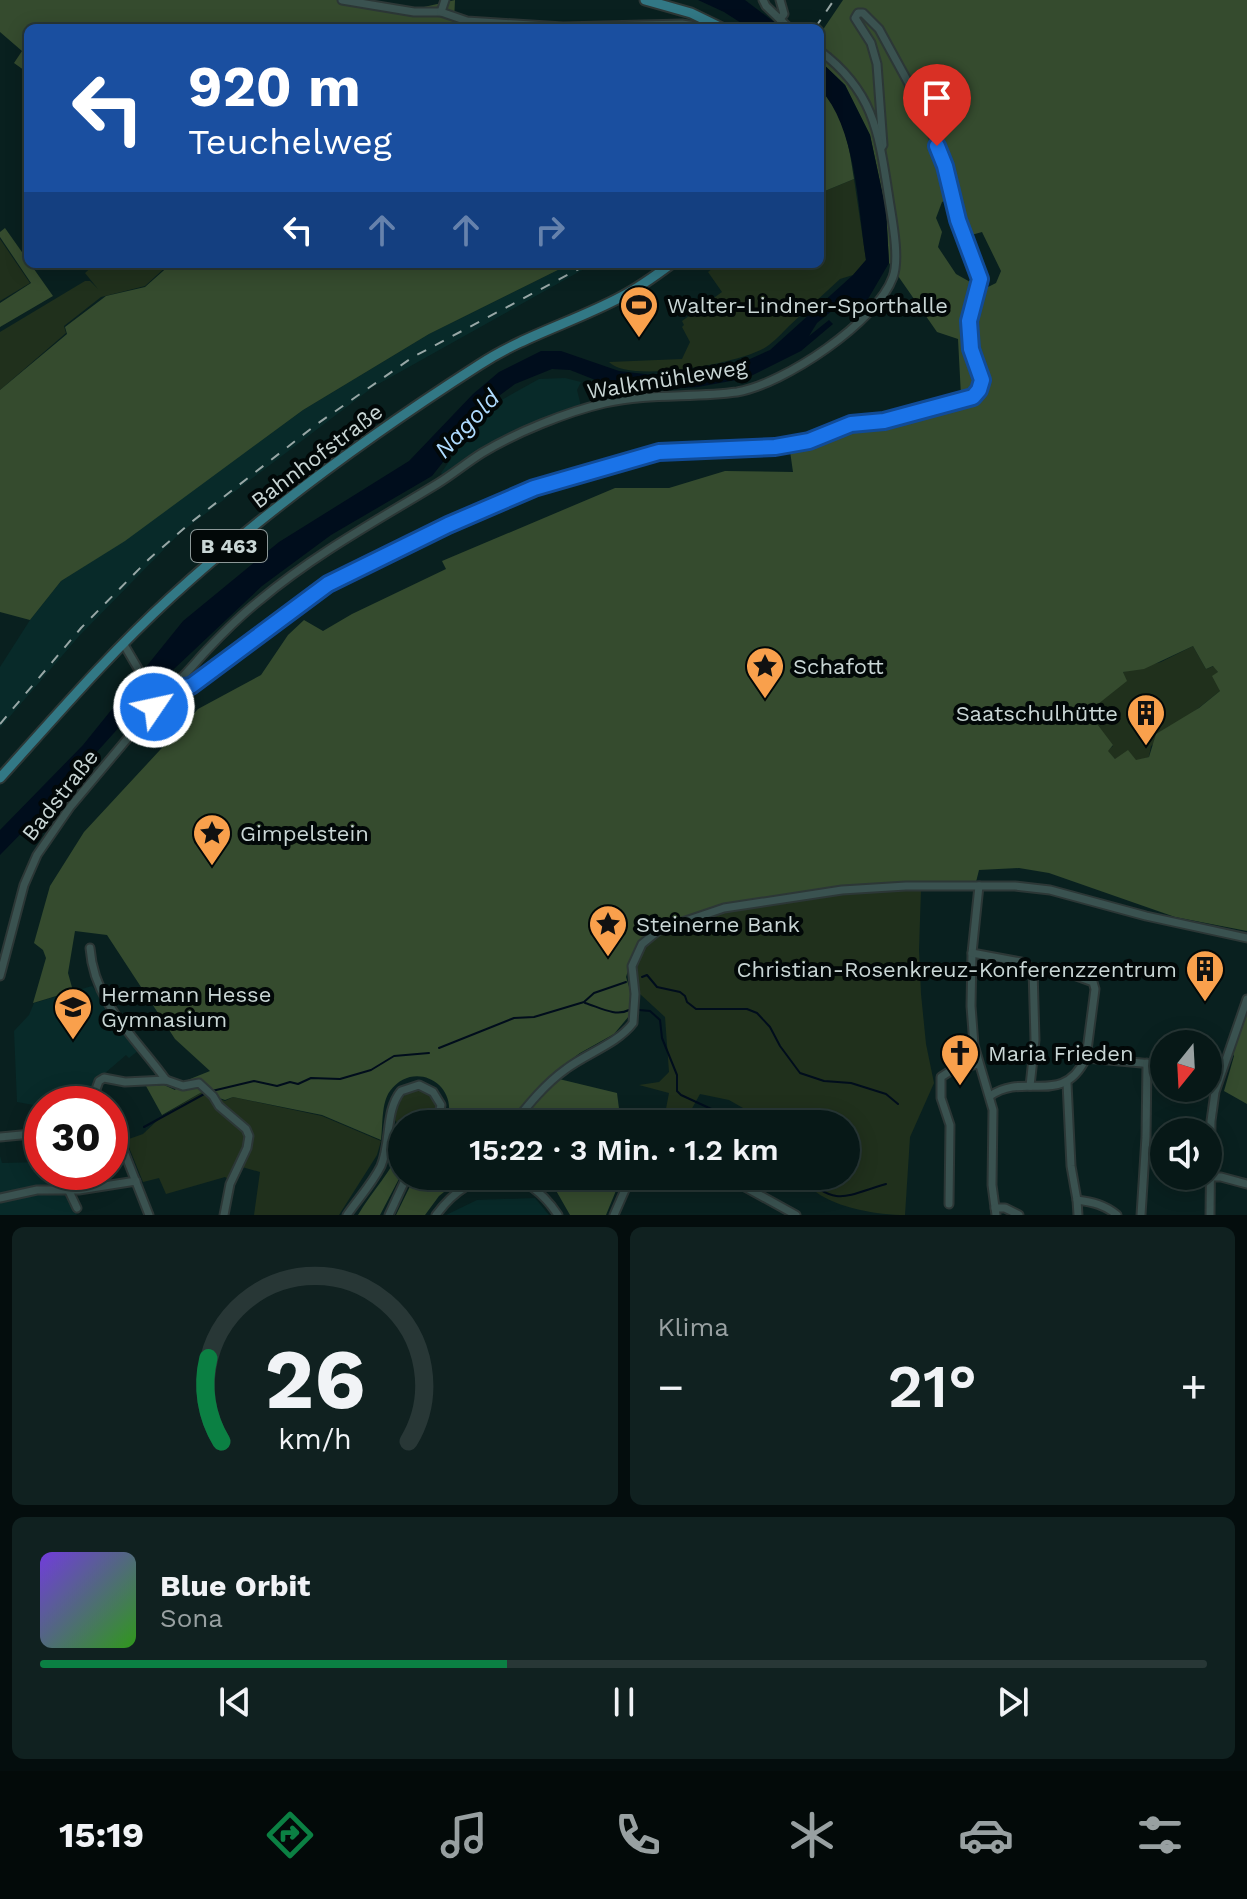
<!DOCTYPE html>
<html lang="de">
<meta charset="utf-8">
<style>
body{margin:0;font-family:"Work Sans",sans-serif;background:#102120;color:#f1f3f6;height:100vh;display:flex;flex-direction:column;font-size:30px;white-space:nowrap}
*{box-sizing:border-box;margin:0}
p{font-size:26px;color:#98a0a1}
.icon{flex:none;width:44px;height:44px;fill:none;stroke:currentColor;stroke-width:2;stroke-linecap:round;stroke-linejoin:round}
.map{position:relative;height:1215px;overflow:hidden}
.details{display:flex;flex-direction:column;gap:12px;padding:12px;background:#040d0d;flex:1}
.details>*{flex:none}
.hud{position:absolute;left:24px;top:24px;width:800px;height:244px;border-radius:12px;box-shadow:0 4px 20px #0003,0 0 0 2px #283736;background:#1a4fa0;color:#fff;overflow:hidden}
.needle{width:52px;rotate:198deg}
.buttons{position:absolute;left:1150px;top:1030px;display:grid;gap:16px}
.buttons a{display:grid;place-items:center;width:72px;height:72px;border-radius:50%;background:#071817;box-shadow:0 4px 20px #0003,0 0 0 2px #283736;font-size:40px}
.speed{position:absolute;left:24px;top:1086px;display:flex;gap:16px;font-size:40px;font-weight:700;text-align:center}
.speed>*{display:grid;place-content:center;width:104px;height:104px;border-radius:50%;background:#071817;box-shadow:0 4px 20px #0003,0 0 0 2px #283736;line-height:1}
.speed .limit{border:12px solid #d22;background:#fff;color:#111}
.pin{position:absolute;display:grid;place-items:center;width:68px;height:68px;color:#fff;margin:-82px -34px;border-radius:50% 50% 50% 0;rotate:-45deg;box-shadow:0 0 8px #0007}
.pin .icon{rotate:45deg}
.me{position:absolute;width:88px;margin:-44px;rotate:56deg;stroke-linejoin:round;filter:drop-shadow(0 0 6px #0008)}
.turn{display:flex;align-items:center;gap:28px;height:168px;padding:0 32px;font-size:36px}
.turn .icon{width:104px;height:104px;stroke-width:2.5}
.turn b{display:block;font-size:56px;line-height:68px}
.lanes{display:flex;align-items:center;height:76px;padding:0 32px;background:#0003;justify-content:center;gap:40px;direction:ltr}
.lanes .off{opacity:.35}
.big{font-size:60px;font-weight:600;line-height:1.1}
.details .card{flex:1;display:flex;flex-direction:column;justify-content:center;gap:12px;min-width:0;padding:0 28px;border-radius:12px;background:#102120}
.details .dial{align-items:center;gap:0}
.dial svg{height:208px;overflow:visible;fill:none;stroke:#283736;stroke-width:7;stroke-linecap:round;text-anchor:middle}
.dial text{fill:#f1f3f6;stroke:none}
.song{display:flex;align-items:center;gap:24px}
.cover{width:96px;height:96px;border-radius:12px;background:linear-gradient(135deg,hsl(260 70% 55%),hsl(110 70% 35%))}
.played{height:8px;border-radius:4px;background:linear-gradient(90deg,#0b8043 40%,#283736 40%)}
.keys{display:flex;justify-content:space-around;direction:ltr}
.heat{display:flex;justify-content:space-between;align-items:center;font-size:44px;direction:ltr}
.details .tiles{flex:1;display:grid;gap:12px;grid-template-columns:1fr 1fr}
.card:last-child{grid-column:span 2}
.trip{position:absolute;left:388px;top:1110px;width:472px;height:80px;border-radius:40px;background:#071817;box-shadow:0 4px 20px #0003,0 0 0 2px #283736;font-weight:600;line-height:80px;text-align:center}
.dock{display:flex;height:128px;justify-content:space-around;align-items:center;background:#030a09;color:#98a0a1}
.dock .icon{width:56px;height:56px}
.dock .active{color:#0b8043}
.dock b{font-size:36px;color:#f1f3f6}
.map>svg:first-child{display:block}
</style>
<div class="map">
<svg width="1247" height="1215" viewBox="0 0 1247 1215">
<rect width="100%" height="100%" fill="#09201f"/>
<g fill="#082a29">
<path d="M 570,264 L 593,264 L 373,387 L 180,533 L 80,635 L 0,728 L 0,667 L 30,620 L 61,581 L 125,540 L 303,410 L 429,334 Z"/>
<path d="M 565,378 L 581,382 L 577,390 L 581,406 L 498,440 L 444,476 L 441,473 L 487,408 L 539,379 Z"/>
<path d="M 92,986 L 139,1050 L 129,1058 L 126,1055 L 105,1073 L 97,1077 L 91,1089 L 92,1101 L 78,1100 L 39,1106 L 17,1102 L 14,1031 L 29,1015 L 34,1003 Z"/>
<path d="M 0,1156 L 2,1163 L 42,1162 L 42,1172 L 52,1172 L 77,1215 L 0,1215 Z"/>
<path d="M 535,1198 L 549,1215 L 446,1215 L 477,1200 Z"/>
</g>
<g fill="#20301c">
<path d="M 854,179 L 866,260 L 853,275 L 840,279 C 823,295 806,310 789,326 C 782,333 774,342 766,347 C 742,363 629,384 609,362 L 682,359 L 690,342 L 682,327 L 684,325 L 682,321 L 722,292 L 708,272 L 718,264 L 734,264 L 739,270 L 748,264 L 820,264 L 820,193 Z"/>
<path d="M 0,239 L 30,283 L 0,301 Z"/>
<path d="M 95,264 L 169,264 L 145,286 L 101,297 L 64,326 L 66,333 L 0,390 L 0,332 L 85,281 L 90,281 L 98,289 L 85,273 Z"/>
<path d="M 1193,646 L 1206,669 L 1214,666 L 1218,672 L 1220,691 L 1151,746 L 1149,757 L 1136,761 L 1115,759 L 1107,751 L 1113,746 L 1087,712 L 1126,681 L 1123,672 L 1161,662 Z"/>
<path d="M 842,889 L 921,889 L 919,950 L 921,994 L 926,1044 L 934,1083 L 910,1137 L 905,1215 C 878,1215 837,1208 816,1192 C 811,1188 807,1181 804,1176 L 846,1176 L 846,1124 L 771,1124 L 729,1100 L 700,1094 L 685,1121 L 665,1114 L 669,1093 L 639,1085 L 659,1082 L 669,1072 L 665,1017 L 640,994 L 630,966 C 634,950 644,936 660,929 C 716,903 782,898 842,889 Z"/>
<path d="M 416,1089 L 425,1091 L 436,1100 L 437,1107 L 432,1124 L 410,1119 L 408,1124 L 402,1124 L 401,1146 L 399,1127 L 395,1120 C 398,1105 400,1094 416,1089 Z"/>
<path d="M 202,1092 L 225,1101 L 233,1097 L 322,1116 L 381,1141 L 377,1155 L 339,1215 L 254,1215 L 260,1172 L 242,1167 L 251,1146 L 231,1181 L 225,1177 L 166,1194 L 159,1178 L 143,1182 L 126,1140 L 143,1134 L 162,1116 Z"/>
</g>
<g fill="#354b2e" fill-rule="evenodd">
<path d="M 0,0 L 346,0 L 406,11 L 455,0 L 454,22 L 528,28 L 28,28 L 28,73 L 14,63 L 22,51 L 0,32 Z"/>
<path d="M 843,0 L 1247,0 L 1247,931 L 1175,917 L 1049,873 L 1019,868 L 979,870 L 976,882 L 904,883 L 724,908 L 658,930 L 639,945 L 633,955 L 626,977 L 631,993 L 629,1016 L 614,1034 L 580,1053 L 553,1073 L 559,1079 L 617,1093 L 621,1124 L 446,1124 C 462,1085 414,1058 390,1091 C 381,1103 383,1126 381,1140 L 322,1115 L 233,1097 L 225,1100 L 202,1092 L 162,1115 L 146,1086 L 164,1085 L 175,1090 L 180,1083 L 210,1071 L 175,1039 L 107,935 L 75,931 L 68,973 L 73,991 L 33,1003 L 46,958 L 43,950 L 34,943 L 50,886 L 84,832 L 198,709 L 261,675 L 288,635 L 304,620 L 323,631 L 352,614 L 446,569 L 442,561 L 615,488 L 669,488 L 725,471 L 793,472 L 790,451 L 815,448 L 817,442 C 839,433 870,418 894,428 L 906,423 L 915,409 L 961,396 L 958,339 L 937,332 L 889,263 L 886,210 L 870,135 L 845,85 L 820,61 L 820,34 ZM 945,179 L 968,236 L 982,232 L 1001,271 L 996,283 L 978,292 L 973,290 L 972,283 L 956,274 L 938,247 L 942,232 L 936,218 L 942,202 L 949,199 ZM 1193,646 L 1206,669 L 1213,666 L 1218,672 L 1212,676 L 1220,691 L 1199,708 L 1156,734 L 1149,757 L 1136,760 L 1128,750 L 1115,759 L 1108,751 L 1113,745 L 1088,712 L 1127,681 L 1123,672 L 1144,669 Z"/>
<path d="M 820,89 C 844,114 849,145 854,179 L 820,193 L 820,164 L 826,138 Z"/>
<path d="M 5,228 L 53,296 L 0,327 L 0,303 L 31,283 L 0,237 L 0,232 Z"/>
<path d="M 171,264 L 570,264 L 429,334 L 303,410 L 125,541 L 61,581 L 30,620 L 0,612 L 0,390 L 67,334 L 65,327 L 106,296 L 145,287 Z"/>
<path d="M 1247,1011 L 1247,1104 L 1224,1091 L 1234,1056 L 1232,1052 Z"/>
<path d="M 402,1146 L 402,1173 L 380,1215 L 358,1215 C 371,1192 393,1170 402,1146 Z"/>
<path d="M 415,1176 L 464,1176 L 439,1196 L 425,1215 L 396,1215 Z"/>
<path d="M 544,1176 L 622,1176 L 606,1215 L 570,1215 L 550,1180 Z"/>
</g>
<g fill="#000d1c">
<path d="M 698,0 L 745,0 L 782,28 L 749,28 L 724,12 Z"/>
<path d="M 820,61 L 845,85 L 870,135 L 886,210 L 889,263 L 868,299 L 852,308 L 850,305 L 852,299 L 849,297 L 817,323 L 809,336 L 829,320 L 833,324 L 801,351 L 747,378 L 698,387 L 652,390 L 608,385 L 570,370 L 552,369 L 515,384 L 492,401 L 432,476 L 331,535 L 262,586 L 157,685 L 52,802 L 0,855 L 0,830 L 83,745 L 183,621 L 279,542 L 409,461 L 473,394 L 499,372 L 541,351 L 561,351 L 619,371 L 653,375 L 741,363 L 770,350 L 853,275 L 866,260 C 858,208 856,127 820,89 Z"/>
</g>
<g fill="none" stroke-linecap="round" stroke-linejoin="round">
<g stroke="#000d1c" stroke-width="2">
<path d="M 642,977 L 647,975 L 657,987 L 680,992 L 685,996 L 687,1002 L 696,1009 L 747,1009 L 757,1013 L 770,1027 L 780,1046 L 800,1073 L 824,1081 L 851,1083 L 886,1094 L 898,1104"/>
<path d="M 585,1003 C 599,1007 615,1017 629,1010"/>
<path d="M 639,1010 L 650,1011 L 660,1020 L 662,1038 L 677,1075 L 677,1091 L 681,1095 L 720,1113 L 750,1117 L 763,1124"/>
<path d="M 439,1048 L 514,1018 L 534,1017 L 584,1002 L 594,993 L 626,982"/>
<path d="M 212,1091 L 254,1081 L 277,1086 L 290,1082 L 298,1084 L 311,1078 L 340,1079 L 371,1070 L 394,1056 L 429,1053"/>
<path d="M 144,1127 L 206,1093"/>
<path d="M 804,1176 C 835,1208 848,1195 886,1184"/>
</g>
<defs>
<g id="minor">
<path d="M 342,0 L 414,12 L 441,12 L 467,21 L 563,27 L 682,24 L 702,27 L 709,22"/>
<path d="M 763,0 L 766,6 L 789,28"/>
<path d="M 441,12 L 445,0"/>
<path d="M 780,19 L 784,14 L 780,0"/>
<path d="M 172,689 L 191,686 L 328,584 L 448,525 L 534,488 L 659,452 L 775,447 L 809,441 L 851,424 L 884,421 L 973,397 C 988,380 975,367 971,349 C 970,342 970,335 970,329 C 968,310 982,288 979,272 L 958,220 L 945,166 L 920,104 L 879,29 L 863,13 L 858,13 L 855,18 L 871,43 L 877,64 L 883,145 L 881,148"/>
<path d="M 154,698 C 177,687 190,668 207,650 C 224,632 241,615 260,600 C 315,554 376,521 437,484 C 452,475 466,463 482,453 C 515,433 566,412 605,403 C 648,393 693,398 737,392 C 784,384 877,322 893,277 C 900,258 892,219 889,199 C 879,135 875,92 820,51"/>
<path d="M 979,886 L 972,953 L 971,1006 L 974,1045 L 993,1110 L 992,1185 L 996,1215"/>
<path d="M 90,948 C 94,1003 135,1037 166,1080"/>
<path d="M 972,953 L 1021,962 L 1033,969 L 1063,971 L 1093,982 L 1095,989 L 1086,1058"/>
<path d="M 0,976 L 24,885 L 37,855 L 70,807 L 154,707 L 153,694 L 123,643"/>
<path d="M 1208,1069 L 1222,1070"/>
<path d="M 1067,1083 L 1071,1166 L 1077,1200"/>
<path d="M 1030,1086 L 1035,1040 L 1033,969"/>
<path d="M 990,1096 C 1025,1071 1062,1108 1086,1058 L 1164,1065"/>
<path d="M 103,1104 L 95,1092 L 99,1081 L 104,1078 L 125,1082 L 166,1080 L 183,1086 L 199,1083 L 213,1096 L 219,1106 L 246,1129 L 249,1136 L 247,1148 L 230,1184 L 224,1215"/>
<path d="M 110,1116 L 149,1215"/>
<path d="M 513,1124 C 529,1104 545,1084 566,1069 C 587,1053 617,1044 633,1023 L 635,994 L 632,966 L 642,944 L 659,930 L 724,908 L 842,890 L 906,886 L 1015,886 L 1050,890 L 1146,916 L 1247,938"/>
<path d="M 0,1137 L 42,1133"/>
<path d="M 110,1146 L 123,1146"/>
<path d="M 725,1176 L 796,1215"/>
<path d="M 1210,1177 L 1221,1177 L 1247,1184"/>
<path d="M 68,1189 L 77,1208"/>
<path d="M 0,1198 L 37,1190 L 79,1190 L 136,1181"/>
<path d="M 949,1204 L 950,1125 L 941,1098 L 941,1077 L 952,1070 L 978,1064"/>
<path d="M 995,1208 L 1005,1208 L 1019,1215"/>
<path d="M 347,1215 C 358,1199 372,1184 381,1166 C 391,1143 385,1110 401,1091 L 419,1085 L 433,1092 L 441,1105 L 437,1124"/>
<path d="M 389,1215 L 407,1176"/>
<path d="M 436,1215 C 472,1166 523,1162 558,1215"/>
<path d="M 614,1215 L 631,1176"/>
<path d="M 1078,1215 L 1077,1200 C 1093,1202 1105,1205 1117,1215"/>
<path d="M 1141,1215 L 1146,1137 L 1147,1063"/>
<path d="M 1210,1215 L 1211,1121 L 1215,1092 L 1247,999"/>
</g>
<g id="major">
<path d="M 645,0 L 691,13 L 722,28"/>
<path d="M 0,778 C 55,717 109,654 170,598 C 265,511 371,434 479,365 C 523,336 574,322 621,297 C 638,288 655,276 671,264"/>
</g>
</defs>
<use href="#minor" stroke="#2c3736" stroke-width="11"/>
<use href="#major" stroke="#2c3736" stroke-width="13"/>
<use href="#minor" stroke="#3a5250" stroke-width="7"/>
<use href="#major" stroke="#327885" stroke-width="9"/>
<g stroke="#98a7a6" stroke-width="2" stroke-dasharray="10 10" stroke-linecap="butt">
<path d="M 815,28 L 834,0"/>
<path d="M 0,724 L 81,628 L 149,559 L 189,524 L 317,424 L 413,357 L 588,264"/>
</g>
</g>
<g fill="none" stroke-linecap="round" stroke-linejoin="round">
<defs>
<path id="route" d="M 154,707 L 154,698 L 172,689 L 191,686 L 328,584 L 448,525 L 534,488 L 659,452 L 775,447 L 809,441 L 851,424 L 884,421 L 973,397 L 979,390 L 982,380 L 971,349 L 969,321 L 980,279 L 958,220 L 945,166 L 937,146"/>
</defs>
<use href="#route" stroke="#114b97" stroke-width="20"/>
<use href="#route" stroke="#1a73e8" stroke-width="14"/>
</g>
<defs>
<symbol id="stadium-pin" viewBox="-11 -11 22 30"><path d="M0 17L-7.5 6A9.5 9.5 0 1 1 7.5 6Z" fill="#f9a04c" stroke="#020808"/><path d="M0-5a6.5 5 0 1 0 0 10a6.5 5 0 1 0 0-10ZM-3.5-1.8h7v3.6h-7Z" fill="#111"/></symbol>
<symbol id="sight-pin" viewBox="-11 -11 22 30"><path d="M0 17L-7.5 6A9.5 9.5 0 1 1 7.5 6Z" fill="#f9a04c" stroke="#020808"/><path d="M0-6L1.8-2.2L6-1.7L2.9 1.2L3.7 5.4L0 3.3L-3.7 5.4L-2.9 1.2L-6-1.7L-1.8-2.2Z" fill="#111"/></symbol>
<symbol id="building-pin" viewBox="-11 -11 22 30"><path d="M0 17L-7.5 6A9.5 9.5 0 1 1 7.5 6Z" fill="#f9a04c" stroke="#020808"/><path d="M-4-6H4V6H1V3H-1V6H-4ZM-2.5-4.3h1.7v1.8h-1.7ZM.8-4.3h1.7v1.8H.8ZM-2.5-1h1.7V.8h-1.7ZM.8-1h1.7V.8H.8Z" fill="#111"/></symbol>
<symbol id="school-pin" viewBox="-11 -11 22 30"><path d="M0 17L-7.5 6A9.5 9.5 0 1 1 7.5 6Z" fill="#f9a04c" stroke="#020808"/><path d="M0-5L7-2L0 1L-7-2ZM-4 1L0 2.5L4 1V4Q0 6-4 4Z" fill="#111"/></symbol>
<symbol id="church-pin" viewBox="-11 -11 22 30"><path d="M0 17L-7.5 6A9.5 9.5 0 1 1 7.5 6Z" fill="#f9a04c" stroke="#020808"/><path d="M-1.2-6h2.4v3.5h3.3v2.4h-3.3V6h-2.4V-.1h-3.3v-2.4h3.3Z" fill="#111"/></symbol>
</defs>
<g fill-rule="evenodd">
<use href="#stadium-pin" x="617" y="283" width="44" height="60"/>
<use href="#sight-pin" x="743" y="644" width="44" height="60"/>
<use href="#building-pin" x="1124" y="691" width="44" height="60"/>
<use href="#sight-pin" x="190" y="811" width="44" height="60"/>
<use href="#sight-pin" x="586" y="902" width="44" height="60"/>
<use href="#building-pin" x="1183" y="947" width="44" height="60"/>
<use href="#school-pin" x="51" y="985" width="44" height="60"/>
<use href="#church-pin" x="938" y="1031" width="44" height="60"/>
</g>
<g text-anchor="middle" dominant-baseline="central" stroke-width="8" stroke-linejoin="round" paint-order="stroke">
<rect fill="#020808" stroke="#8d9898" stroke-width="2" x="191" y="530" width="76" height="32" rx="6"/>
<g font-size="20" font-weight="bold" fill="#c9d6d5">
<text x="229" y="546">B 463</text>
</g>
<g font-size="22" fill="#c9d6d5" stroke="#020808" text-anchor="start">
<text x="667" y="305">Walter-Lindner-Sporthalle</text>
<text x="793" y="666">Schafott</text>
<text x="1118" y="713" text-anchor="end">Saatschulhütte</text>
<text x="240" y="833">Gimpelstein</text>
<text x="636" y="924">Steinerne Bank</text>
<text x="1177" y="969" text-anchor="end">Christian-Rosenkreuz-Konferenzzentrum</text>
<text x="101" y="994">Hermann Hesse<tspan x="101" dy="25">Gymnasium</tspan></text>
<text x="988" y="1053">Maria Frieden</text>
</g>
<g font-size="22" fill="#c9d6d5" stroke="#020808">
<text transform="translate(667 379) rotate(-9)">Walkmühleweg</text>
<text transform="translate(317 456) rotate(-37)">Bahnhofstraße</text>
<text transform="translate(60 795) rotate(-52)">Badstraße</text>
</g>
<g font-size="24" font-style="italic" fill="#b0dcff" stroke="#020808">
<text transform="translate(467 424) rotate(-47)">Nagold</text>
</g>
</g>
</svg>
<div class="buttons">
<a><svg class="needle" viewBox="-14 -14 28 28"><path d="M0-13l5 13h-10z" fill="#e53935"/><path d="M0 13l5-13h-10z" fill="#98a0a1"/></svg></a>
<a><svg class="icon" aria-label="sound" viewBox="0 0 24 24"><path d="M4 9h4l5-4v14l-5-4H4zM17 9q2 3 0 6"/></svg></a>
</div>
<div class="speed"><div class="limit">30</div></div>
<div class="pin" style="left:937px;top:146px;background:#d93025"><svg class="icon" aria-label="arrive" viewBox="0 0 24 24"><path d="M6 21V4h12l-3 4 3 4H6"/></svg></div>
<svg class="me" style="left:154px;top:707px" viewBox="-20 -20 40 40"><circle r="17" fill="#1a73e8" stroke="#fff" stroke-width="3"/><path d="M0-11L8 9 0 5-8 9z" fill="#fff"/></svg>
<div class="trip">15:22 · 3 Min. · 1.2 km</div>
<div class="hud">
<div class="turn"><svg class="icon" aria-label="left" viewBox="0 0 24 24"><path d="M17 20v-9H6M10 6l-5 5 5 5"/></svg><div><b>920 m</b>Teuchelweg</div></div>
<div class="lanes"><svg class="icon" aria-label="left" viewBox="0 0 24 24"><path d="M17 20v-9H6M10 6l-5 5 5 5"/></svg><svg class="icon off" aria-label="ahead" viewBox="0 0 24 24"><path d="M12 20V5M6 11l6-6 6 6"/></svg><svg class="icon off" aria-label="ahead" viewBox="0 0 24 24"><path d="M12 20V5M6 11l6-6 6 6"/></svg><svg class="icon off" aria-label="right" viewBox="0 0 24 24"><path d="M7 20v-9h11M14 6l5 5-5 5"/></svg></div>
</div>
</div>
<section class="details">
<div class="tiles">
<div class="card dial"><svg viewBox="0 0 100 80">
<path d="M14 69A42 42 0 1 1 86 69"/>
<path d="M14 69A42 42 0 0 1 9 37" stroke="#0b8043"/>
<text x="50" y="56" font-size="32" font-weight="700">26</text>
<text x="50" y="72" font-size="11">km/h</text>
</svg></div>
<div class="card"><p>Klima</p>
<div class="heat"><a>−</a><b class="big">21°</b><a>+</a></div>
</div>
<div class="card">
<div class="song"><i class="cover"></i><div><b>Blue Orbit</b><p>Sona</p></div></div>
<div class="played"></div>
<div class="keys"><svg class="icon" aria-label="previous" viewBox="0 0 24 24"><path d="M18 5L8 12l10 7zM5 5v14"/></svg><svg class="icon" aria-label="pause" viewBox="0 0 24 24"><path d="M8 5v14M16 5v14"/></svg><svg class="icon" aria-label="next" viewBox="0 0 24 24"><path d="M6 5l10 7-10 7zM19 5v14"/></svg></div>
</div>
</div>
</section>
<nav class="dock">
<b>15:19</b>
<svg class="icon active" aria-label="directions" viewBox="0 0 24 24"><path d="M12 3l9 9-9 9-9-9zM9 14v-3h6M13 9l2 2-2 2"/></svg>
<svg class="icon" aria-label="music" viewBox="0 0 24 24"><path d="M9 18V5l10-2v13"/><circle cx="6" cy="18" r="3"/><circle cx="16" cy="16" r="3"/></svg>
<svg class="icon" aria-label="phone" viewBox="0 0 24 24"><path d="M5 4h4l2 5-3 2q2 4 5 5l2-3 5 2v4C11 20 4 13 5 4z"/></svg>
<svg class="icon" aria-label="climate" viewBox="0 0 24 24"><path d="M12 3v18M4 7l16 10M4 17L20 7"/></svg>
<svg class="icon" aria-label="car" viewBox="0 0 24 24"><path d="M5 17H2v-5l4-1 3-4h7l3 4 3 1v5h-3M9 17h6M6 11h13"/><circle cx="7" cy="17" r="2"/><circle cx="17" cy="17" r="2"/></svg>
<svg class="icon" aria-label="filters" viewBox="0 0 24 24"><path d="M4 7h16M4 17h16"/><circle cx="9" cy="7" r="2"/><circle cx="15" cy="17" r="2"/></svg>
</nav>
